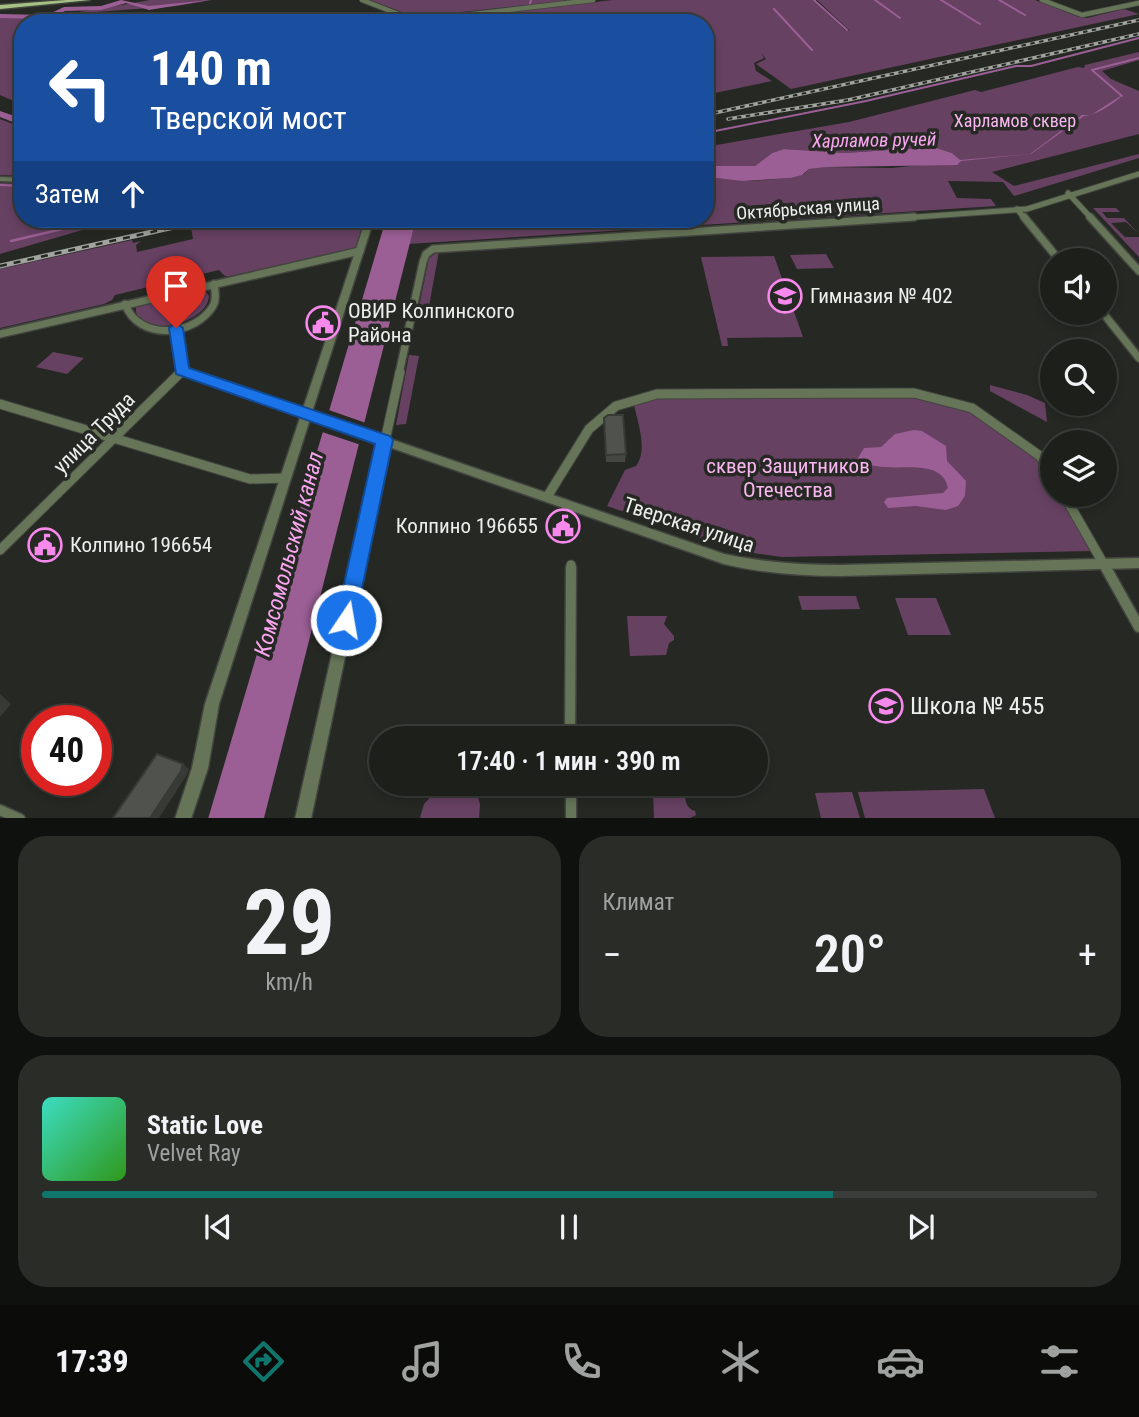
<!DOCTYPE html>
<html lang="ru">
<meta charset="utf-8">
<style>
body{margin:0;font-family:"Roboto Condensed",sans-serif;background:#292c27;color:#f1f3f6;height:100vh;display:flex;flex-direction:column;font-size:26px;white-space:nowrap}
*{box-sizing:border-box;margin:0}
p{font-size:23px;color:#a0a2a2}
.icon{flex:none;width:38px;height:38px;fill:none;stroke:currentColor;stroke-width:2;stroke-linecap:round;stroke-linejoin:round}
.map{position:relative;height:818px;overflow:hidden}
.panel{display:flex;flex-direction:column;gap:18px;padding:18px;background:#0f110e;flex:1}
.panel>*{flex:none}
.hud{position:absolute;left:14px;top:14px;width:700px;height:214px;border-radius:28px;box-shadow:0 4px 10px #0003,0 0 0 2px #3a3d39;background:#1a4fa0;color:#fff;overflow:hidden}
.tools{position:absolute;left:1040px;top:248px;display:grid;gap:14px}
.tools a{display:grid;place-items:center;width:77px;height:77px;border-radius:50%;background:#1c1f1a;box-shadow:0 4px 10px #0003,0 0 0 2px #3a3d39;font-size:35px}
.speed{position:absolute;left:21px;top:705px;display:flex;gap:14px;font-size:35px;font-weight:700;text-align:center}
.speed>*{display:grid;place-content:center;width:91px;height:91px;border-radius:50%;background:#1c1f1a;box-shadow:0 4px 10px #0003,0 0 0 2px #3a3d39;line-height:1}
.speed .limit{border:10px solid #d22;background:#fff;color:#111}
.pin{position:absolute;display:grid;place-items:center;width:60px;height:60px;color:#fff;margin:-72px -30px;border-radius:50% 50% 50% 0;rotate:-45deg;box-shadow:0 0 7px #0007}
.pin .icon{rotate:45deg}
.me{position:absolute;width:77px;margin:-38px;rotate:12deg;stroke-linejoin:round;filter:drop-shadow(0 0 5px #0008)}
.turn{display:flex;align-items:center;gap:24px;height:147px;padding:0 21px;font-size:32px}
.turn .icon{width:91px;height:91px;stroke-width:2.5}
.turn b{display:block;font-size:49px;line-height:60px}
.then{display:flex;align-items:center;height:66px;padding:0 21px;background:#0003;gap:14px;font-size:26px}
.big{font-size:52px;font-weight:600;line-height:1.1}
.panel .tile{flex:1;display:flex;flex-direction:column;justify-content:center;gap:10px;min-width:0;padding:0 24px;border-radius:28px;background:#292c27}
.panel .dial{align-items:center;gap:0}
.dial b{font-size:91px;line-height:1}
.song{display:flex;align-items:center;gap:21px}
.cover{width:84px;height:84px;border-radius:10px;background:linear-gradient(135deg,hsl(170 70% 55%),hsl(110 70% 35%))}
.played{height:7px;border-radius:4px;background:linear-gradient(90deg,#0f766e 75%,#3a3d39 75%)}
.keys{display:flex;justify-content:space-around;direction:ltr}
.heat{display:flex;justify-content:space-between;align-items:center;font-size:38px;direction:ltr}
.panel .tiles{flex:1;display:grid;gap:18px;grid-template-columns:1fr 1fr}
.tile:last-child{grid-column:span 2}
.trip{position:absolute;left:369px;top:726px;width:399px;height:70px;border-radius:35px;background:#1c1f1a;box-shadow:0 4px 10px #0003,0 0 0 2px #3a3d39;font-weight:600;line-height:70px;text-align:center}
.menu{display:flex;height:112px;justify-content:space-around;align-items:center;background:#0b0c0a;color:#a0a2a2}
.menu .icon{width:49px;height:49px}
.menu .selected{color:#0f766e}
.menu b{font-size:32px;color:#f1f3f6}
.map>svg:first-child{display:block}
</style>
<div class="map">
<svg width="1139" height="819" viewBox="0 0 1139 819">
<rect width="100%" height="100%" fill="#262923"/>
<g fill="#674162">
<path d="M 150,0 L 212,0 L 177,6 L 96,12 L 76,23 L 23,23 L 23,105 L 0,95 L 0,17 L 50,17 Z"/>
<path d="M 370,0 L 564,0 L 565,1 L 415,17 Z"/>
<path d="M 613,0 L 813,0 L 846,31 L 849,30 L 817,0 L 1035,0 L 1076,16 L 1087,18 L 1124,9 L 1139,14 L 791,89 L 756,64 L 766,59 L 761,53 L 764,58 L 754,63 L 756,71 L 772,81 L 705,95 L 705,23 L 412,23 Z"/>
<path d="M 1139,52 L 1139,60 L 1102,71 L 1111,79 L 1139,91 L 1139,134 L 992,172 L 1014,186 L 1139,154 L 1139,158 L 1014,196 L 1003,182 L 948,181 L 957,198 L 991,199 L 996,206 L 408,244 L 416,219 L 630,219 L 643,224 L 662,219 L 705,219 L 705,181 L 716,178 L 751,181 L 791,178 L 804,174 L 809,169 L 826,167 L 892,168 L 960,161 L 952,153 L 932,147 L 845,153 L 784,149 L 772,153 L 755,166 L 713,168 L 705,166 L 705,147 L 849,122 L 975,90 L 981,92 L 1078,67 L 1084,68 L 1085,65 Z"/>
<path d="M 0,119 L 23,128 L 23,176 L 0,175 Z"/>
<path d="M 0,183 L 23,184 L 23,219 L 120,219 L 0,254 Z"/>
<path d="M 1093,208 L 1116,208 L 1120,212 L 1102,212 L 1107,218 L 1124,218 L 1139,234 L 1126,222 L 1111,223 L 1125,237 L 1139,237 L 1139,257 Z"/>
<path d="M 229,219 L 365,219 L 356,248 L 232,276 L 225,276 L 219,270 L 115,295 L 112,300 L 104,304 L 0,328 L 0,269 L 132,240 L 133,243 L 141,241 L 136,245 L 137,252 L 193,239 L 191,227 Z"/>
<path d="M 439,251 L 428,312 L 418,312 L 429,258 Z"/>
<path d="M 826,254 L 834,268 L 797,269 L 790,255 Z"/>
<path d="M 774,256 L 803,337 L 727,338 L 728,346 L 722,346 L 701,257 Z"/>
<path d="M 205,291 L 209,296 C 207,326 133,340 136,307 Z"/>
<path d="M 53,352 L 84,358 L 67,374 L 36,367 Z"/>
<path d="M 409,355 L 419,356 L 406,424 L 396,425 Z"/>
<path d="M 990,385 L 1027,395 L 1045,403 L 1047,422 L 990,391 Z"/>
<path d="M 918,397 L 966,408 L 1036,458 L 1052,482 L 1052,495 L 1060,495 L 1092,551 L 782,557 L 738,551 L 607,506 L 625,470 L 636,466 C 648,450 638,423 634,405 L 656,398 Z"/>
<path d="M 798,596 L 856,596 L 860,609 L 802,610 Z"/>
<path d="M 895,598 L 936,598 L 951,635 L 908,635 Z"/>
<path d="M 627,616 L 667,616 L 664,624 L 674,636 L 674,640 L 669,643 L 666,655 L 630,656 Z"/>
<path d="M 475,788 L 480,804 L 479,818 L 420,818 L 424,804 L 437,790 Z"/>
<path d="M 984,789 L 995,818 L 865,818 L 858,792 Z"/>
<path d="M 653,792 L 687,792 C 683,800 687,809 695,811 L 696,815 L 690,818 L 654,818 Z"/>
<path d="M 852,792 L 860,818 L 821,818 L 815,793 Z"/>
</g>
<g fill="#9b5f95">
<path d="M 1122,95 C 1118,101 1096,116 1084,116 L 1031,154 L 961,161 L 957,165 L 827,167 L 809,169 L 802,175 L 791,178 L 743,181 L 716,178 L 705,181 L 705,166 L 755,166 L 772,153 L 784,149 L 845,153 L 933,147 L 952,153 L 960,160 L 1030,154 L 1082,115 L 1091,115 Z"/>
<path d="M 386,219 L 416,219 L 264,818 L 208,819 Z"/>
<path d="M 914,430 L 922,431 L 946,446 L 947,461 L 966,481 L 965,496 L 958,506 L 946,510 L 916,506 L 888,508 L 884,502 L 887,498 L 943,493 L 948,488 C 940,451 881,480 858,458 L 864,448 L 881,447 L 895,434 Z"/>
</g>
<path fill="#262923" d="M 326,409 L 366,423 L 361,445 L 319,431 Z"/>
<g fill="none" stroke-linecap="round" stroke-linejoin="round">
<g stroke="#9b5f95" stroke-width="2">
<path d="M 814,0 L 847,30"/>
<path d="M 875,0 L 900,18"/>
<path d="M 941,0 L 980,24"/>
<path d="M 999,0 L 1025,15"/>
<path d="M 530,4 L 531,0"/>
<path d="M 774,9 L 812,50"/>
<path d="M 1122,96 L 1092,70 L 1139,58"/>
<path d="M 705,133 L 866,101 L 1016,66 L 1031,66 L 1139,38"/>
<path d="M 0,185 L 23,186"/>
</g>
<path stroke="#9b5f95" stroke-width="2.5" d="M 11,241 L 105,219"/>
<g fill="#9b5f95" fill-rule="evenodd">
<path d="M 121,0 L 149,6 L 210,0 L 149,10 L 126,3 L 101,10 L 65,11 L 48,19 L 0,18 L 0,14 L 47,15 L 64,7 L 101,6 Z"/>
<path d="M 0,111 L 23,119 L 23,126 L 0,117 Z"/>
</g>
<defs>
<g id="minor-far4">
<path d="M 362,0 L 411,19"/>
<path d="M 1042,0 L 1082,15 L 1139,3"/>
<path d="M 396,23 L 593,0"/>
</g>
<g id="minor-far3">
<path d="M 1068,193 L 1092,219"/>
<path d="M 1017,209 L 1025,219"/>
<path d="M 888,219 L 1027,209 L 1139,174"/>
</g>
<g id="minor-far2">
<path d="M 1024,217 L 1060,261"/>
<path d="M 1090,217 L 1139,271"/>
<path d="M 125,304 C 139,342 195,336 213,306 C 217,299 215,291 214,284"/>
<path d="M 1103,313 L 1139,358"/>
<path d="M 176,328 L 182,371"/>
<path d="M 0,334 L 360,251"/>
<path d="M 182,371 L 190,374"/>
<path d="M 179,374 L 182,371"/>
<path d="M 399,374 L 423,262 L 426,254 L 433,249 L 914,217"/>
</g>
<g id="minor-far1">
<path d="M 185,372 L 307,414"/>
<path d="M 0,404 L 250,479 L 286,478"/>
<path d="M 385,441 L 400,372"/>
<path d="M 1064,495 L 1107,570"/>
<path d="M 547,497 L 589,429 L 616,406 L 657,394 L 914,393 L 972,408 L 1040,456 L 1052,475"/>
<path d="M 0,550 L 181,372"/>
<path d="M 571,570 L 571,565"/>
</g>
<g id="minor">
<path d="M 1106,568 L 1139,627"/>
<path d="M 570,738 L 571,568"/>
<path d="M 571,784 L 571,819"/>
<path d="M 0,810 L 20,819"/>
</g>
<g id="tertiary">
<path d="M 0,177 L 23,178 L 23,182 L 0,181 Z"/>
<path d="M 366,219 L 374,219 L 312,412 L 724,554 C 762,562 800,565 840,565 L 1139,558 L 1139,568 L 840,576 C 800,576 762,573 724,564 L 389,447 L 311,819 L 295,819 L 379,443 L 310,419 L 219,704 L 208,768 L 191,819 L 175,819 L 192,768 L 205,704 Z"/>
</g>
<path id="primary" d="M 66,0 L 90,0 L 0,9 L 0,5 Z"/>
</defs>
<use href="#minor-far4" stroke="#42453f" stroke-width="6"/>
<use href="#minor-far3" stroke="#42453f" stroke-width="7"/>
<use href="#minor-far2" stroke="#42453f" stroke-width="10"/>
<use href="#minor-far1" stroke="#42453f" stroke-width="11"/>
<use href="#minor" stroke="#42453f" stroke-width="13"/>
<use href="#tertiary" stroke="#42453f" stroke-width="3"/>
<use href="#primary" stroke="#42453f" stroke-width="3"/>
<use href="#minor-far4" stroke="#667557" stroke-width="4.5"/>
<use href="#minor-far3" stroke="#667557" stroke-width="5"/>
<use href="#minor-far2" stroke="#667557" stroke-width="7"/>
<use href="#minor-far1" stroke="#667557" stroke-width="9"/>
<use href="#minor" stroke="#667557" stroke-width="10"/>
<use href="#tertiary" fill="#667557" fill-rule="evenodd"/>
<use href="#primary" fill="#a5c284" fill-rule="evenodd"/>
<defs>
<g id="rail-far1">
<path d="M 705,115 L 1139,20"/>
<path d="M 728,119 L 848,100 L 1139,34"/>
</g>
<path id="rail" d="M 0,266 L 210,219"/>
</defs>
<use href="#rail-far1" stroke="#a2a4a0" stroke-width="3.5"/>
<use href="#rail" stroke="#a2a4a0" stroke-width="5"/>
<use href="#rail-far1" stroke="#262923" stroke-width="2" stroke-dasharray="4.5" stroke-linecap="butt"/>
<use href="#rail" stroke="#262923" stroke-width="2.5" stroke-dasharray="7" stroke-linecap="butt"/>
</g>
<path fill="#454742" d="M 604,418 L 626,454 L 625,462 L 606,462 Z"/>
<g fill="#383a36">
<path d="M 0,694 L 11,704 L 0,717 Z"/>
<path d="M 183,764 L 189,769 L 186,776 L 159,818 L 150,818 Z"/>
</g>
<g fill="#50534d" stroke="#383a36" stroke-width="2">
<path d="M 608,415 L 623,415 L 626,454 L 606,455 L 604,418 Z"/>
<path d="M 157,754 L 183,764 L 181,771 L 150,818 L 113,818 Z"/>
</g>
<path fill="#1a73e8" stroke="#114b97" stroke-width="2" d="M 176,323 L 183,328 L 189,368 L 390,436 L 393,440 L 354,627 L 346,629 L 339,627 L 336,620 L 375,444 L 176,374 L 169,328 Z"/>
<defs>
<symbol id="school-ring" viewBox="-11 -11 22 22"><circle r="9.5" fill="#262923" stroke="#f788ec" stroke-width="1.5"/><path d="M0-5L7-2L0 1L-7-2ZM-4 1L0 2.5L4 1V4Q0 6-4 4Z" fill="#f788ec"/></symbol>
<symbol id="civic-ring" viewBox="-11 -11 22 22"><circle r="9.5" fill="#262923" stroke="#f788ec" stroke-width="1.5"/><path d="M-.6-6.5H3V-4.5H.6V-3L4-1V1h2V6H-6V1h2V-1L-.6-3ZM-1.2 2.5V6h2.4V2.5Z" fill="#f788ec"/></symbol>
</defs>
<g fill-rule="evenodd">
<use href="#school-ring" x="766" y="277" width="38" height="38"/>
<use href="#civic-ring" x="304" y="304" width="38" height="38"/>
<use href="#civic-ring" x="544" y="507" width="38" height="38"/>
<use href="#civic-ring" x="26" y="526" width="38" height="38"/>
<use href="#school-ring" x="867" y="687" width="38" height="38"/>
</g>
<g text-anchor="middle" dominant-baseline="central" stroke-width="7" stroke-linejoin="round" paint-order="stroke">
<g font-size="18" fill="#fab6f1" stroke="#262923">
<text x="1015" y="120">Харламов сквер</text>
</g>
<g font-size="18" fill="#edefec" stroke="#262923">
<text transform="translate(808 208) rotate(-4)">Октябрьская улица</text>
</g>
<g font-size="19" font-style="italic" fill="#faa6f0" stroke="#262923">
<text transform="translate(874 140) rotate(-1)">Харламов ручей</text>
</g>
<g font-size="21" fill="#edefec" stroke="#262923" text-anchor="start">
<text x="810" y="296">Гимназия № 402</text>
<text x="348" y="311">ОВИР Колпинского<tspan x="348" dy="24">Района</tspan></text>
<text x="538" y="526" text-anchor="end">Колпино 196655</text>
<text x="70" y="545">Колпино 196654</text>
</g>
<g font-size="21" fill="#edefec" stroke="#262923">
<text transform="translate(94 433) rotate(-45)">улица Труда</text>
<text transform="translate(689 525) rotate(18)">Тверская улица</text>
</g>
<g font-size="21" fill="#fab6f1" stroke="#262923">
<text x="788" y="466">сквер Защитников<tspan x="788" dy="24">Отечества</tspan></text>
</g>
<g font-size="23" font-style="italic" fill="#faa6f0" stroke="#262923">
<text transform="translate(289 554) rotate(-75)">Комсомольский канал</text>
</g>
<g font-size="24" fill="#edefec" stroke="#262923" text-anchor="start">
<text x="910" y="706">Школа № 455</text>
</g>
</g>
</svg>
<div class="tools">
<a><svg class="icon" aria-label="sound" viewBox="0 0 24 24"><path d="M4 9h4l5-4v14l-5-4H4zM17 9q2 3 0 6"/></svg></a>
<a><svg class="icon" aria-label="search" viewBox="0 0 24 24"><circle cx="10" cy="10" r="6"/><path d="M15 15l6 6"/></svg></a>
<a><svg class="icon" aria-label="layers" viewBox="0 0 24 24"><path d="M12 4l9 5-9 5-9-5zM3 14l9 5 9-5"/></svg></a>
</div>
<div class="speed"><div class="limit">40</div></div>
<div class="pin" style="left:176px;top:328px;background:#d93025"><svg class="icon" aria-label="arrive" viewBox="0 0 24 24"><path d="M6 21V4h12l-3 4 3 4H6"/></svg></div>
<svg class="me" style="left:346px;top:620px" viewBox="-20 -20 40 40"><circle r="17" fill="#1a73e8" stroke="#fff" stroke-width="3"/><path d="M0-11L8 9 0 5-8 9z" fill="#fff"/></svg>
<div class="trip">17:40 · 1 мин · 390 m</div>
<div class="hud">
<div class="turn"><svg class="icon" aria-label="left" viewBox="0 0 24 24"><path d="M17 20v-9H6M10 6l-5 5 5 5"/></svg><div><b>140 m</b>Тверской мост</div></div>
<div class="then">Затем<svg class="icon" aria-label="ahead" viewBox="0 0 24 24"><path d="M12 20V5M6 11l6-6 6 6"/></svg></div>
</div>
</div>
<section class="panel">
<div class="tiles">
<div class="tile dial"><b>29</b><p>km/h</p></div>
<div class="tile"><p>Климат</p>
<div class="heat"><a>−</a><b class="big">20°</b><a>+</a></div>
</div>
<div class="tile">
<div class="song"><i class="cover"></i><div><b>Static Love</b><p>Velvet Ray</p></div></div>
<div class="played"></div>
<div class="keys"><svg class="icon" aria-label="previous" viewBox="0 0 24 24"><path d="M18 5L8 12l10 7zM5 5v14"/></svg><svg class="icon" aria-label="pause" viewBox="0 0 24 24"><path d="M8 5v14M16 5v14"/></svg><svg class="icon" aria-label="next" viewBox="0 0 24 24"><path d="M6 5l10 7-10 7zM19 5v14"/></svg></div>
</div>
</div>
</section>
<nav class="menu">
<b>17:39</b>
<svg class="icon selected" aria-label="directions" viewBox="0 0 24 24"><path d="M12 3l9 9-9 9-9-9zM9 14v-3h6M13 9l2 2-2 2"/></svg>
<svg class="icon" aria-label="music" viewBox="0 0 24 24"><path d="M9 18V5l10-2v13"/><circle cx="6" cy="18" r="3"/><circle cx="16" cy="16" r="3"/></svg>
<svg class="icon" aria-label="phone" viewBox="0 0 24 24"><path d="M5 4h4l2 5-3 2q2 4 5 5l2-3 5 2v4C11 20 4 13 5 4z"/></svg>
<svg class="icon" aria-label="climate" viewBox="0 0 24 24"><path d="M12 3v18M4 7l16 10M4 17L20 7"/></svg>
<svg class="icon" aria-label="car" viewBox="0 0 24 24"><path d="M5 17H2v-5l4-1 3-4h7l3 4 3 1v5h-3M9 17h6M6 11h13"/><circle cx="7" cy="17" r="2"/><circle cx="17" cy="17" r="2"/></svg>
<svg class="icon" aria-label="filters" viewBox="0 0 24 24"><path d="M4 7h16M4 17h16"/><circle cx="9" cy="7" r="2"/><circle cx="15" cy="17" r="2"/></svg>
</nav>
